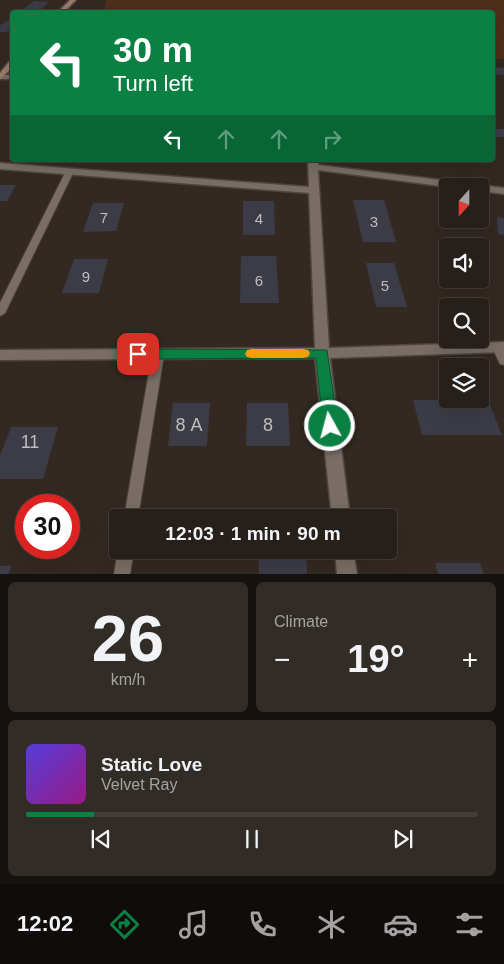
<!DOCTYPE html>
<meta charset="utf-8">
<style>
body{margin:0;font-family:Arial,sans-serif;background:#322c27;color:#f1f3f6;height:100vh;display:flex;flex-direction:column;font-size:19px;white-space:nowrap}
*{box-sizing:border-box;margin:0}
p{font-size:16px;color:#a4a2a2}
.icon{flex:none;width:28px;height:28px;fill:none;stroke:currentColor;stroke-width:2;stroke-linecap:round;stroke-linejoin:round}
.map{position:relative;height:574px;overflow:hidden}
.sheet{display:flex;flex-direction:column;gap:8px;padding:8px;background:#15110e;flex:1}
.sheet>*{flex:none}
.banner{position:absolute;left:10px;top:10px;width:485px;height:152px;border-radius:5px;box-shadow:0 5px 20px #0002,0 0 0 1px #423d39;background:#0b8043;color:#fff;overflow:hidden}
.needle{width:32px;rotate:201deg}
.tools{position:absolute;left:439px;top:178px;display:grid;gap:10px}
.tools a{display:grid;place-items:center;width:50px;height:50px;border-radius:5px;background:#261f1a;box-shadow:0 5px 20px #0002,0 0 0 1px #423d39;font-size:25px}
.speed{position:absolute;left:15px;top:494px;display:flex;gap:10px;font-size:25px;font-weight:700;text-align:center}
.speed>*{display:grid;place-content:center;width:65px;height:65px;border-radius:50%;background:#261f1a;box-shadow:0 5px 20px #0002,0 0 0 1px #423d39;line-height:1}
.speed .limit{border:8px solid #d22;background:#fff;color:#111}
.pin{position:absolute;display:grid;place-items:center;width:42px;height:42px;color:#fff;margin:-21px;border-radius:10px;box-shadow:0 2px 8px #0006}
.me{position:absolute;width:55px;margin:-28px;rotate:353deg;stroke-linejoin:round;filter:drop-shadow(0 0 4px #0008)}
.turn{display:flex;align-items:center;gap:18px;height:105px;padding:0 20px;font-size:22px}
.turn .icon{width:65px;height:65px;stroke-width:2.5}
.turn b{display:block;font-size:35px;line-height:42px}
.lanes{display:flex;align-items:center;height:48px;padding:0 20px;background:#0003;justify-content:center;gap:25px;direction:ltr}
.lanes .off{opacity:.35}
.big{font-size:38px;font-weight:800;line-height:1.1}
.sheet .card{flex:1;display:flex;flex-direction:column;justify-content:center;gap:8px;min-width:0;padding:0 18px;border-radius:8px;background:#322c27}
.sheet .dial{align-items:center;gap:0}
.dial b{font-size:65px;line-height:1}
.song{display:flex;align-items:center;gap:15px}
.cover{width:60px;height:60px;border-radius:8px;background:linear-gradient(135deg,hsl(250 70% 55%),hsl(310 70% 35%))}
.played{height:5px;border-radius:2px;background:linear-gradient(90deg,#0b8043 15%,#423d39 15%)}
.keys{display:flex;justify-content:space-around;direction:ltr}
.heat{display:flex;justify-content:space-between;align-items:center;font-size:28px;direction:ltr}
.sheet .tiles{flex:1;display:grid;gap:8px;grid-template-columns:1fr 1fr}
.card:last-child{grid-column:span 2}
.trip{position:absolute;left:109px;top:509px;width:288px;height:50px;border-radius:5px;background:#261f1a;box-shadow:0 5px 20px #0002,0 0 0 1px #423d39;font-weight:800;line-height:50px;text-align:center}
.tab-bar{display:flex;height:80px;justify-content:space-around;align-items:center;background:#0f0c0a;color:#a4a2a2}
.tab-bar .icon{width:35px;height:35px}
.tab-bar .current{color:#0b8043}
.tab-bar b{font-size:22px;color:#f1f3f6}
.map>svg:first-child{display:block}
</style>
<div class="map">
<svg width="504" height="574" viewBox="0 0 504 574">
<rect width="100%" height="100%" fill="#332922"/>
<path fill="#4d2f1a" d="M 106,0 L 504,0 L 504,59 L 493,59 L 492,12 L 104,12 Z"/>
<g fill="#3c3c47">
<path d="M 34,1 L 49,2 L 40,10 L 24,9 Z"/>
<path d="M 9,20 L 12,20 L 12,29 L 6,32 L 0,32 L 0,25 Z"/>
<path d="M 492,67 L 504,68 L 504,75 L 492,74 Z"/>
<path d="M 492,129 L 504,129 L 504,137 L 495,137 Z"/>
<path d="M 0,185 L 16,185 L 7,201 L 0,201 Z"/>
<path d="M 353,200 L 384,200 L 396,242 L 363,242 Z"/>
<path d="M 243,201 L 274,201 L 275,235 L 243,235 Z"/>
<path d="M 93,203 L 124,203 L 116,231 L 83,232 Z"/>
<path d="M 497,217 L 504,218 L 504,235 L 498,234 Z"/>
<path d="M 241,256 L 276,256 L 279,303 L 240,303 Z"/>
<path d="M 74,259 L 108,259 L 99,293 L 62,293 Z"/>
<path d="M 366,263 L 394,263 L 407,307 L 376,307 Z"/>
<path d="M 413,400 L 488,400 L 502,435 L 422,435 Z"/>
<path d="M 173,403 L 210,403 L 207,446 L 168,446 Z"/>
<path d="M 247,403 L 288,403 L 290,446 L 246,446 Z"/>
<path d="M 11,427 L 58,427 L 43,479 L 0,479 L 0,456 Z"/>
<path d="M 258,550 L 306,550 L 307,574 L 259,574 Z"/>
<path d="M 435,563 L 480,563 L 484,574 L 438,574 Z"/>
<path d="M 0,566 L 11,566 L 9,574 L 0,574 Z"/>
</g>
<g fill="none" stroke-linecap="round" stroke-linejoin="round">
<defs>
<g id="service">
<path d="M 67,169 L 73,169 L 74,171 L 5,313 L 0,316 L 0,303 Z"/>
<path d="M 498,343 L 502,344 L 504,348 L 504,365 L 500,364 L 492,347 L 494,344 Z"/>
<path d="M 158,350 L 162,351 L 164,354 L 138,518 L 124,518 L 152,354 L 154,351 Z"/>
<path d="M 118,550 L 134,550 L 130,574 L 114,574 Z"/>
</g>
<g id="minor">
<rect x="0" y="75" width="12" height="4"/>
<path d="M 308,160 L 318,160 L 318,165 L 466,183 L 471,186 L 448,187 L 318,170 L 329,348 L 504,342 L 504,352 L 330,358 L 350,518 L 332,518 L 315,358 L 0,360 L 0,350 L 315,348 L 309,193 L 0,169 L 0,163 L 309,187 Z"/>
<path d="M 480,185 L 504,188 L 504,194 L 480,191 L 480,186 L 476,186 Z"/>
<path d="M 335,550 L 353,550 L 357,574 L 337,574 Z"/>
</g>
<g id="secondary">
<path d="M 70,0 L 76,0 L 64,12 L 58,12 Z"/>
<path d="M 9,62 L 12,62 L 12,68 L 0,79 L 0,73 Z"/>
</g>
</defs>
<use href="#service" stroke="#4e453f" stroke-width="2"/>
<use href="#minor" stroke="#4e453f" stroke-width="3"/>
<use href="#secondary" stroke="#4e453f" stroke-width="3"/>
<use href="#service" fill="#796d65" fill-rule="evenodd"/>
<use href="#minor" fill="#796d65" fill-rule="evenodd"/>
<use href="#secondary" fill="#997c6a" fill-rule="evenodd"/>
</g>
<path fill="#0b8043" stroke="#07532c" d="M 138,349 L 327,350 L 338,426 L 336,430 L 330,432 L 325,430 L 323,426 L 316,358 L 138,359 L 134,357 L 132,354 L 134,351 Z"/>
<path fill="#f59e0b" d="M 252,349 L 303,349 L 308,350 L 310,353 L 308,357 L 303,358 L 252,358 L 247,357 L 245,354 L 247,350 Z"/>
<g text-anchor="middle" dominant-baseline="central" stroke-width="5" stroke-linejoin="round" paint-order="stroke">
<g font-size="15" fill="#c2bdbd">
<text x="104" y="217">7</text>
<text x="259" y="218">4</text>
<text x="374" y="221">3</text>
<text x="86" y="276">9</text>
<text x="259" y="280">6</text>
<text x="385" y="285">5</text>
</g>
<g font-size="18" fill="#c2bdbd">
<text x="189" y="425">8 А</text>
<text x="268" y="425">8</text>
<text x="30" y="442">11</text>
</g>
</g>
</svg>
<div class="tools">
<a><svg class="needle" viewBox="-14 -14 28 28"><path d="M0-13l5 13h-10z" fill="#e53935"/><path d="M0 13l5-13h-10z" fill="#a4a2a2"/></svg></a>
<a><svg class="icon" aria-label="sound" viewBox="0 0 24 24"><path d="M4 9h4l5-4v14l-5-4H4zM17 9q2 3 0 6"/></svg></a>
<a><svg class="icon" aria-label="search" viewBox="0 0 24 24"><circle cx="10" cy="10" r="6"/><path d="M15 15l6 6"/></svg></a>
<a><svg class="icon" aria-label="layers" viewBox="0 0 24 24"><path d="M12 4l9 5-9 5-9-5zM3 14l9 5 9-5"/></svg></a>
</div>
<div class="speed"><div class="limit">30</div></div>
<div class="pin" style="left:138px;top:354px;background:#d93025"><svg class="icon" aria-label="arrive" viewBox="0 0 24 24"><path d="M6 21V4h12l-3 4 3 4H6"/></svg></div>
<svg class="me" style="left:330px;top:426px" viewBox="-20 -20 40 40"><circle r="17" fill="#0b8043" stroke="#fff" stroke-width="3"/><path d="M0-11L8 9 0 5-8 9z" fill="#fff"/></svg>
<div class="trip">12:03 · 1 min · 90 m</div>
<div class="banner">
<div class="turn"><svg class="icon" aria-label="left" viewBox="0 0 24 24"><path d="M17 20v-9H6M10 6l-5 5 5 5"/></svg><div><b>30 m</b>Turn left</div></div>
<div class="lanes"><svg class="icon" aria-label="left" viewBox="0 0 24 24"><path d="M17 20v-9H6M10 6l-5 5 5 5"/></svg><svg class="icon off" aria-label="ahead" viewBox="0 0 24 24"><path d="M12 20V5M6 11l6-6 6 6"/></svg><svg class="icon off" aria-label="ahead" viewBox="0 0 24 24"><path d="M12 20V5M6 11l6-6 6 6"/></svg><svg class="icon off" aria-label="right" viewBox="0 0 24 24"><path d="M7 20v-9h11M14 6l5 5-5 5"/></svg></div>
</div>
</div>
<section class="sheet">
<div class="tiles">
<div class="card dial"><b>26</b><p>km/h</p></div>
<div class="card"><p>Climate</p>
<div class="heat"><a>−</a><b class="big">19°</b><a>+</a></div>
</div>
<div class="card">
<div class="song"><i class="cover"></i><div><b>Static Love</b><p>Velvet Ray</p></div></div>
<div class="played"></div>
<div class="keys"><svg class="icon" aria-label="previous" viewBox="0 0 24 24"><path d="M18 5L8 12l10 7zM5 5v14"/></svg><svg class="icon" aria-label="pause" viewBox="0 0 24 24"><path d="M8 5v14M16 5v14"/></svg><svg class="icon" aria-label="next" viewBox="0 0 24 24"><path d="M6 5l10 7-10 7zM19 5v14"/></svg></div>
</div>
</div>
</section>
<nav class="tab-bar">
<b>12:02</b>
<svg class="icon current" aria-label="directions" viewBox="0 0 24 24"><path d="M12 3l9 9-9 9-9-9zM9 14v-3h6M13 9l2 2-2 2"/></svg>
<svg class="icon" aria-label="music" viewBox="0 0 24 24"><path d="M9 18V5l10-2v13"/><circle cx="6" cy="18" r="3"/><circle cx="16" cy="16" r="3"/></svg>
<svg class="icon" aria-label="phone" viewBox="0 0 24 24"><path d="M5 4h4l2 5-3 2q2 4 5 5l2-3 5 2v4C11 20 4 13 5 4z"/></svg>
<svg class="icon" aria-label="climate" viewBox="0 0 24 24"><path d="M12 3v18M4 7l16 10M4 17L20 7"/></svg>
<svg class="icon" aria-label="car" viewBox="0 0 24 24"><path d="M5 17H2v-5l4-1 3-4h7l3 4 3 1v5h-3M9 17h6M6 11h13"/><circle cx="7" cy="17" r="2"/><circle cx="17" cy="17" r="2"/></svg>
<svg class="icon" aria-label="filters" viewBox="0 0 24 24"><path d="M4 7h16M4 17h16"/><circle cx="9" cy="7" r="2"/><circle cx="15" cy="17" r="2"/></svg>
</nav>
